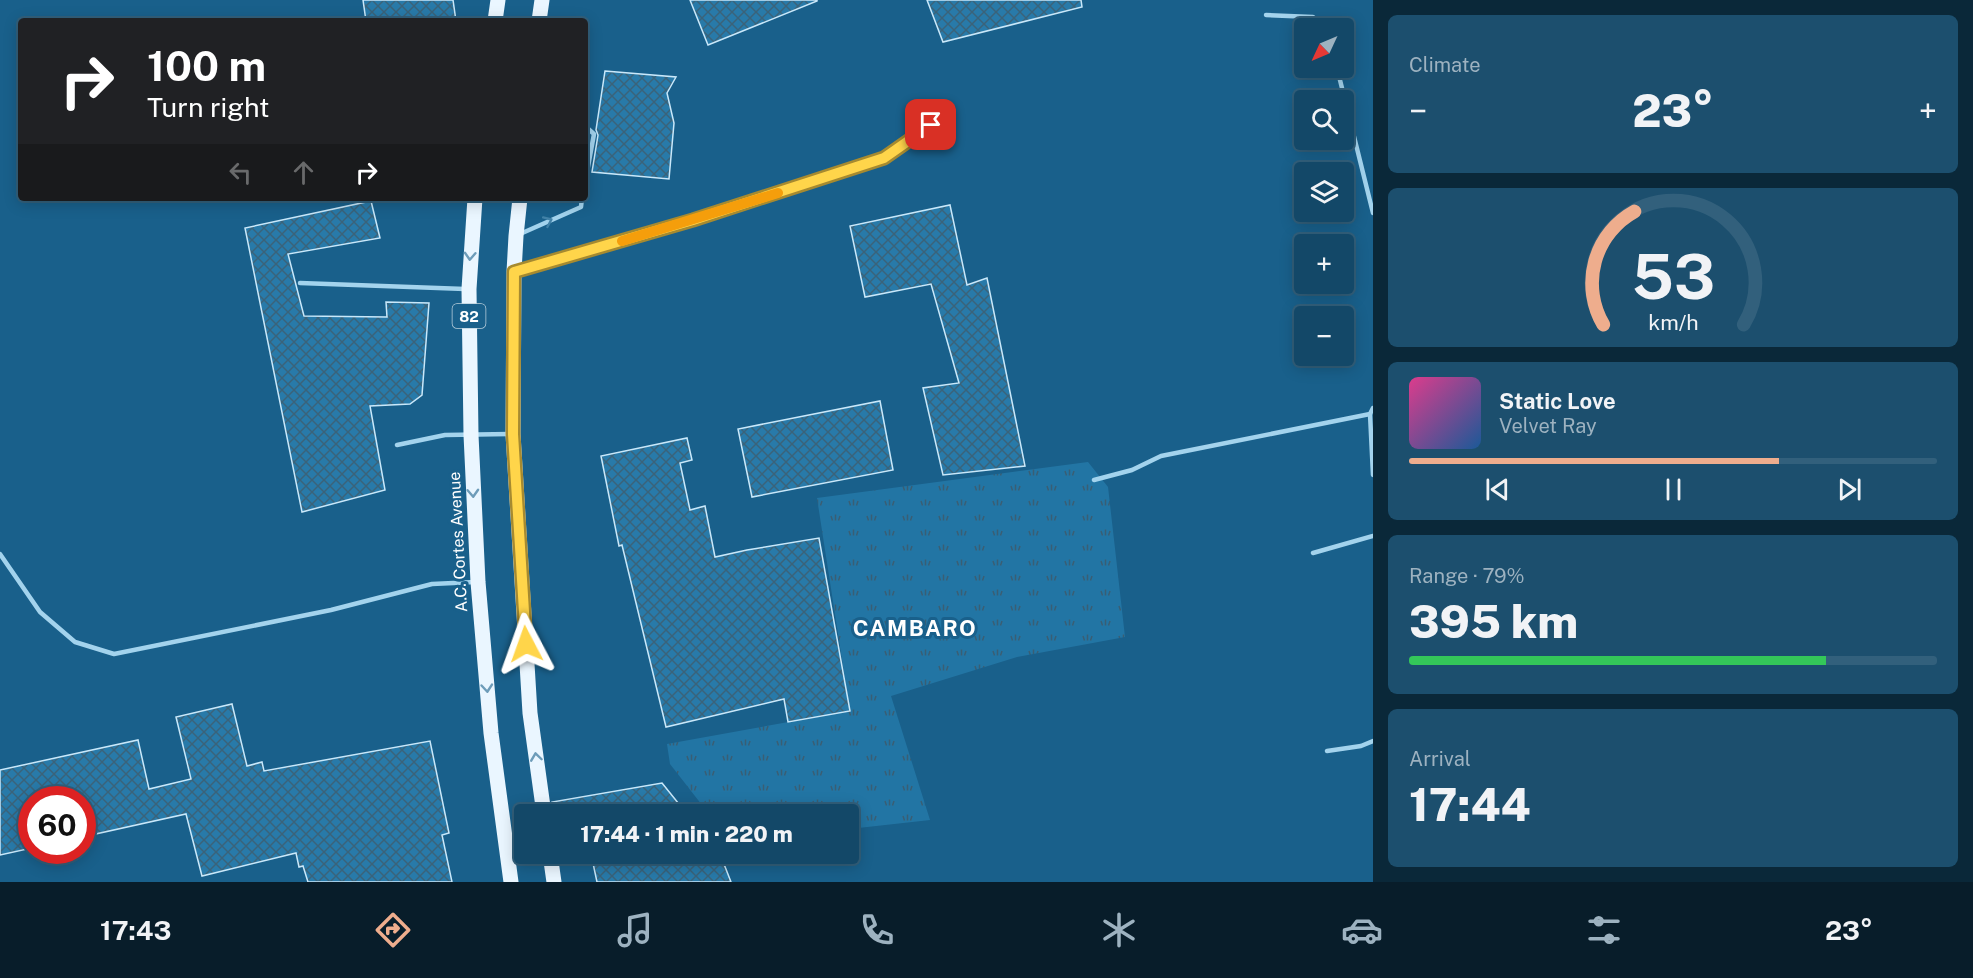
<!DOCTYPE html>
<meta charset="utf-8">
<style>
body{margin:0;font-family:"Public Sans",sans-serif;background:#1c4f6e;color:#f1f3f6;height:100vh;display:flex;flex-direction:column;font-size:22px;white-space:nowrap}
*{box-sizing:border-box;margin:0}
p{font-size:20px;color:#9db2c0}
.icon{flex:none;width:33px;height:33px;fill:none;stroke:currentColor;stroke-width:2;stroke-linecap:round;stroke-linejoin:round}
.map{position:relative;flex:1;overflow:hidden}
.panel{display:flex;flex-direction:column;gap:15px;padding:15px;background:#0a2839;width:600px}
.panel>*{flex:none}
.guide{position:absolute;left:18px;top:18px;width:570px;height:183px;border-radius:6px;box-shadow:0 3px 15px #0003,0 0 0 2px #32607c;background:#202124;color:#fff;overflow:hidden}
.needle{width:39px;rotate:226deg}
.fabs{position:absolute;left:1294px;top:18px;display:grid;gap:12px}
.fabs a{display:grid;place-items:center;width:60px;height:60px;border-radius:6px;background:#134868;box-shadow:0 3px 15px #0003,0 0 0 2px #32607c;font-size:30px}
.speed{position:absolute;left:18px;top:786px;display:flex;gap:12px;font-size:30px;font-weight:700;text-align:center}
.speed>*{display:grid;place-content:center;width:78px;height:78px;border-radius:50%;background:#134868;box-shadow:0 3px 15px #0003,0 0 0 2px #32607c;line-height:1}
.speed .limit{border:9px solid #d22;background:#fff;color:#111}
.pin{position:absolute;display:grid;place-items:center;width:51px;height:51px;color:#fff;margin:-26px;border-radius:12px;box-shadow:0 3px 9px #0006}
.me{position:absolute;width:66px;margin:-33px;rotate:356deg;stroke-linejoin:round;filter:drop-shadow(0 0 4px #0008)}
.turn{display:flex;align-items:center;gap:21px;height:126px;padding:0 30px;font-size:27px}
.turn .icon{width:78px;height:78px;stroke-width:2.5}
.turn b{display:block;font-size:42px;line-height:51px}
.lanes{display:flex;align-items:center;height:57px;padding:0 30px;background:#0003;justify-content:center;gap:30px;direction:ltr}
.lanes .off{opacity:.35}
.big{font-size:45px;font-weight:800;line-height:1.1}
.panel .tile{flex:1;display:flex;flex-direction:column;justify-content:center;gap:9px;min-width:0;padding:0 21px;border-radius:9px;background:#1c4f6e}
.panel .dial{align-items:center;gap:0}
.dial svg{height:156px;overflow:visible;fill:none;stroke:#32607c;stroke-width:7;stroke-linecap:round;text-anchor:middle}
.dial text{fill:#f1f3f6;stroke:none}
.song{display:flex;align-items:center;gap:18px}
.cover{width:72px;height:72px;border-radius:9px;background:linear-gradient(135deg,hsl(330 70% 55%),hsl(210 70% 35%))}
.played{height:6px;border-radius:3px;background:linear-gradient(90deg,#eead8d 70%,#32607c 70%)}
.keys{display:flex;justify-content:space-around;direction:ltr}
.heat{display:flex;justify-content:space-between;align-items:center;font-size:33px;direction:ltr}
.charge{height:9px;border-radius:4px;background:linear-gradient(90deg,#34c759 79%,#32607c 0)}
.trip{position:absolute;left:514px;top:804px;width:345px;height:60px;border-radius:6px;background:#134868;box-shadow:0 3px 15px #0003,0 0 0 2px #32607c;font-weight:800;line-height:60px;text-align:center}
.menu{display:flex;height:96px;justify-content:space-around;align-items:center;background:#081d2a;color:#9db2c0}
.menu .icon{width:42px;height:42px}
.menu .on{color:#eead8d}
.menu b{font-size:27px;color:#f1f3f6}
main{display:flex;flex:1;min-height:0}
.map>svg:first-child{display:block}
</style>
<main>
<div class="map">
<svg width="1373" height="882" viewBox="0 0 1373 882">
<defs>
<pattern id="grass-tufts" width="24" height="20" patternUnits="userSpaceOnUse" patternTransform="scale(1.5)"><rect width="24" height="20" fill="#2275a4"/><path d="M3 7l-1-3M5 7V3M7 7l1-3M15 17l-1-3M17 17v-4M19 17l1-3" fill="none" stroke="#395e74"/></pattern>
<pattern id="building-cross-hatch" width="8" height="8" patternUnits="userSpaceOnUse" patternTransform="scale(1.5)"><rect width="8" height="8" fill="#287aa9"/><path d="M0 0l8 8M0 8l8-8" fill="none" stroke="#3a637a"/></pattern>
</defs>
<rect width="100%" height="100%" fill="#19608b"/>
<path fill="url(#grass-tufts)" d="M 1088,462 L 1108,487 L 1125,637 L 1017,657 L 891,696 L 930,820 L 849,829 L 849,814 L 709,814 L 670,764 L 667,744 L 850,711 L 817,498 Z"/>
<g fill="url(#building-cross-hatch)" stroke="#c9e8fa" stroke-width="1.5">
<path d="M 363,0 L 453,0 L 456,21 L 366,21 Z"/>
<path d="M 690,0 L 817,0 L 817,1 L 708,45 Z"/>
<path d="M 927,0 L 1081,0 L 1082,7 L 943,42 Z"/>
<path d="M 605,71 L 676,77 L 667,93 L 674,123 L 669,179 L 592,172 L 598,135 L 596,130 Z"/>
<path d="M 371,201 L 380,238 L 288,254 L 304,316 L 387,317 L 386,302 L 429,303 L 422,395 L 410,404 L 370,406 L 385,490 L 302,512 L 245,228 Z"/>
<path d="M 950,205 L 967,285 L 987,278 L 1025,466 L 943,475 L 923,388 L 959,383 L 931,284 L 865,297 L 850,226 Z"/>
<path d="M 880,401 L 893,470 L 752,497 L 738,429 Z"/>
<path d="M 687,438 L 692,460 L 680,463 L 690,510 L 705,506 L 715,557 L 747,550 L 819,538 L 850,711 L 788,722 L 784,699 L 666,727 L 622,545 L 619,546 L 601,456 Z"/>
<path d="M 232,704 L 247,766 L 262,762 L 264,771 L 430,741 L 449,833 L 442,835 L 452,882 L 308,882 L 303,866 L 299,867 L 296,853 L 202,876 L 186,814 L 82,837 L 82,800 L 32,800 L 32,848 L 0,855 L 0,770 L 138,740 L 149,789 L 191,779 L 176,717 Z"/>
<path d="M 662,783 L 687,814 L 554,814 L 552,802 Z"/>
<path d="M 591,854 L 717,854 L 722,859 L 731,882 L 597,882 Z"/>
</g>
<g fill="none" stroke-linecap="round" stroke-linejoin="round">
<g stroke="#a3d3ed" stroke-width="4.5">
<path d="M 1266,15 L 1313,17 L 1327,28"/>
<path d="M 1337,68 L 1373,213"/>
<path d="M 585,126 L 594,134 L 585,183"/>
<path d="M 520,234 L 581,207 L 582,198"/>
<path d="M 517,271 L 693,220 L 884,158 L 946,114"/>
<path d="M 300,283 L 465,289"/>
<path d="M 1370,414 L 1373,475"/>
<path d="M 397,445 L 445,435 L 511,434"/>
<path d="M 1094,480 L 1132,470 L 1161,456 L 1370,414 L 1373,408"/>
<path d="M 1313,553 L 1373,536"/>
<path d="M 0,554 L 40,612 L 75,642 L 114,654 L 331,610 L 432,584 L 475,582"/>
<path d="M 1327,751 L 1361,746 L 1373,741"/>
</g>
<g stroke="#eaf6ff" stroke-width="15">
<path d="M 495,21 L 498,0"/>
<path d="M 539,21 L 542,0"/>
<path d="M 475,198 L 469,289 L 471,435 L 478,582 L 491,733 L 511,882"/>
<path d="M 520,198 L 516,236 L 514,272 L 513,434 L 530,713 L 544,814"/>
<path d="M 550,854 L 554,882"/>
</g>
</g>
<defs><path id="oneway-chevron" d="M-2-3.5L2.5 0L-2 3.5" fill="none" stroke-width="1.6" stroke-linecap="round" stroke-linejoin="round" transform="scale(1.5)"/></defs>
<use stroke="#4282a8" href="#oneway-chevron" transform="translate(548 221) rotate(-24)"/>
<g stroke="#6d9cb9">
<use href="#oneway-chevron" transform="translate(470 256) rotate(93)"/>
<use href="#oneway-chevron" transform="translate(473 493) rotate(87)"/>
<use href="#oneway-chevron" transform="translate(487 688) rotate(85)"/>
<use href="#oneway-chevron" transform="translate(536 757) rotate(-98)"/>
</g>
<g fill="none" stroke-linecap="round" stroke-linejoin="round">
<defs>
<path id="route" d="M 526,644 L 513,434 L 514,272 L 693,220 L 884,158 L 931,125"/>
</defs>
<use href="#route" stroke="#a68a30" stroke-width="15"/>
<use href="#route" stroke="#ffd54a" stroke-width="10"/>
<path stroke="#f59e0b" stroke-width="10" d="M 622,241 L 778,193"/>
</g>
<g text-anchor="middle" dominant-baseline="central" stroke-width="6" stroke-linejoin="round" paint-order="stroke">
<rect fill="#19608b" stroke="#bacfdc" stroke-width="1.5" x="452.5" y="304" width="33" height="24" rx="4.5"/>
<g font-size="15" font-weight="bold" fill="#fff">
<text x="469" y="316">82</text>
</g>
<g font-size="16" fill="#fff" stroke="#19608b">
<text transform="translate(458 542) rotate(-93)">A.C. Cortes Avenue</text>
</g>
<g font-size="22" font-weight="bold" letter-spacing="1.5" fill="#fff" stroke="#19608b">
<text x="915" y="628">CAMBARO</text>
</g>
</g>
</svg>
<div class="fabs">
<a><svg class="needle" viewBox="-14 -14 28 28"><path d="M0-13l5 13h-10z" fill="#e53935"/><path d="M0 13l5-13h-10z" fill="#9db2c0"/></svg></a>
<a><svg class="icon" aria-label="search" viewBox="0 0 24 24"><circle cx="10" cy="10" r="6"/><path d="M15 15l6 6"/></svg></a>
<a><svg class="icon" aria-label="layers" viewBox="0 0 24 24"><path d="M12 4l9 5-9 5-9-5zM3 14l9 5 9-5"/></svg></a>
<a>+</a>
<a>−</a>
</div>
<div class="speed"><div class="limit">60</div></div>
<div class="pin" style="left:931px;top:125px;background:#d93025"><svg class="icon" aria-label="arrive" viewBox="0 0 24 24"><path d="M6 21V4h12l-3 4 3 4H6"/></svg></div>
<svg class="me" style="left:526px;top:644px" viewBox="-20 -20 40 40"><path d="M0-17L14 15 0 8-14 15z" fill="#ffd54a" stroke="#fff" stroke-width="4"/></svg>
<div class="trip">17:44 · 1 min · 220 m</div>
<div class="guide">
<div class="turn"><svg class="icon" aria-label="right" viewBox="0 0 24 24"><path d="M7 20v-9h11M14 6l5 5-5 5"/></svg><div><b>100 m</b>Turn right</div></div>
<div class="lanes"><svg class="icon off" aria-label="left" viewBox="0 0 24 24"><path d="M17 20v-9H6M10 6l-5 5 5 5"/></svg><svg class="icon off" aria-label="ahead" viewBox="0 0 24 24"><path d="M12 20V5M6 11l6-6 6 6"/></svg><svg class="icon" aria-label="right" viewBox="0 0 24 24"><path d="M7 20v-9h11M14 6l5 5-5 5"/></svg></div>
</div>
</div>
<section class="panel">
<div class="tile"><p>Climate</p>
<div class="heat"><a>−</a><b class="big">23°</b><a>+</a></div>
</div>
<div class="tile dial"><svg viewBox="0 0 100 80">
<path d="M14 69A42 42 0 1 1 86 69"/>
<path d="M14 69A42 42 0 0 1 30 11" stroke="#eead8d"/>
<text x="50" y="56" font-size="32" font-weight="700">53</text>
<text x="50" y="72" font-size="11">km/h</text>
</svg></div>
<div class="tile">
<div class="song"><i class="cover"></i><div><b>Static Love</b><p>Velvet Ray</p></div></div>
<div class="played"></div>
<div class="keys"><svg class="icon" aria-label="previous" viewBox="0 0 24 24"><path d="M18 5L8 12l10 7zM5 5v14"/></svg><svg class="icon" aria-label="pause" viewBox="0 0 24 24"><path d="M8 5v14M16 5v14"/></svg><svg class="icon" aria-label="next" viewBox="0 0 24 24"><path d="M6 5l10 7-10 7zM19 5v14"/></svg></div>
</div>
<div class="tile"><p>Range · 79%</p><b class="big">395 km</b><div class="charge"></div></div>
<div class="tile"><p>Arrival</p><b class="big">17:44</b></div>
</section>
</main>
<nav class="menu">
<b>17:43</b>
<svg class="icon on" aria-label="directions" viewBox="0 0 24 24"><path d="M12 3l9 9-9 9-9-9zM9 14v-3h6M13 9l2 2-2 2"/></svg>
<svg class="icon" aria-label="music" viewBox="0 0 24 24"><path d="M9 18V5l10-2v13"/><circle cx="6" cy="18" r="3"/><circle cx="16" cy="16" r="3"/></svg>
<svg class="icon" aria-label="phone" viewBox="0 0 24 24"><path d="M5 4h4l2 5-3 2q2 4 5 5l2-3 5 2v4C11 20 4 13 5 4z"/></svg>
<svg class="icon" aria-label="climate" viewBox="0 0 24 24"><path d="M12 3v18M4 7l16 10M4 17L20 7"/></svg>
<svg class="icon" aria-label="car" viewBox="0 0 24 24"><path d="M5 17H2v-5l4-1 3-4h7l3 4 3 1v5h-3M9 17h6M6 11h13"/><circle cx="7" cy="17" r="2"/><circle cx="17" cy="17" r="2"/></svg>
<svg class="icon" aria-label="filters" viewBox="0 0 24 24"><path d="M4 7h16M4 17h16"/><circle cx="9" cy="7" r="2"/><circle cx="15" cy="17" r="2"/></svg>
<b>23°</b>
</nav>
